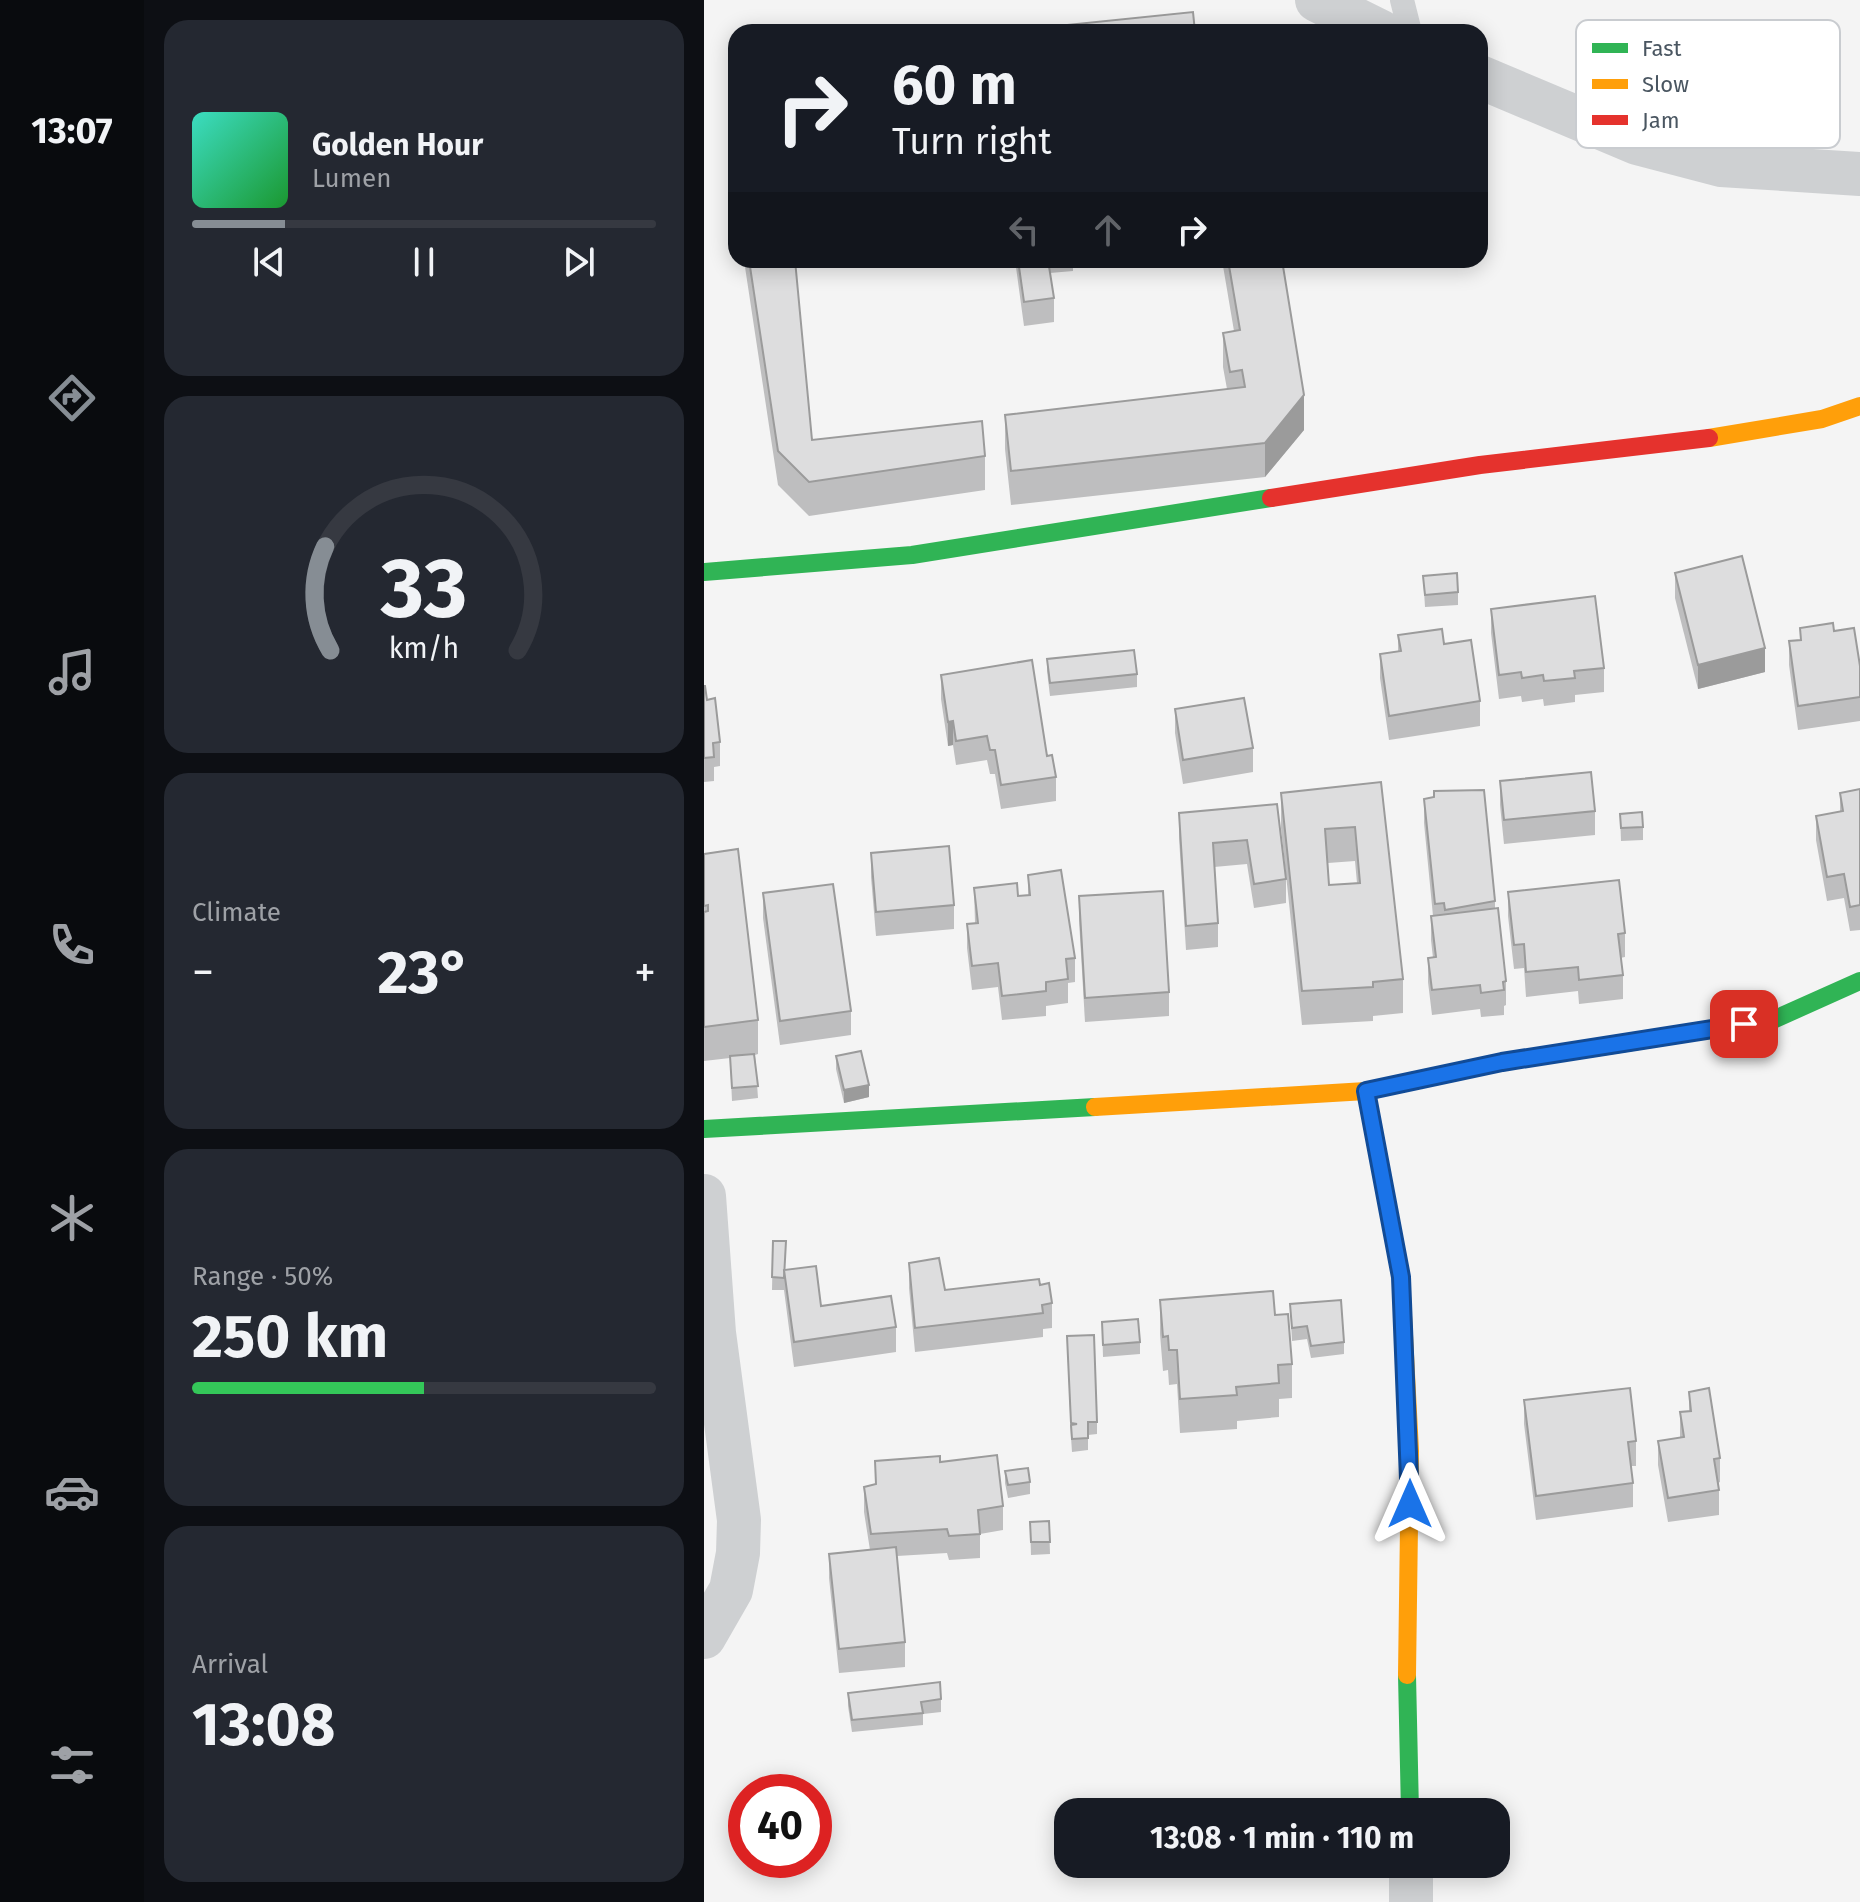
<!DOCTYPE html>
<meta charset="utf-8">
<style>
body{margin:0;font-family:"Fira Sans",sans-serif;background:#242831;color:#f1f3f6;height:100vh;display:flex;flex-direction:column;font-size:30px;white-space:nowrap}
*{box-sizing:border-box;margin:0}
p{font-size:26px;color:#9ea1a6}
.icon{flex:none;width:44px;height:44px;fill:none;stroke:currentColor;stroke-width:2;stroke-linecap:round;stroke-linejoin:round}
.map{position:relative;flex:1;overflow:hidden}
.side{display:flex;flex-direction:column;gap:20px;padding:20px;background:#0d0f14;width:560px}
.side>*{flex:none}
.hud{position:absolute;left:24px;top:24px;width:760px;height:244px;border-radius:24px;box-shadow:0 4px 20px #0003;background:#171b24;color:#f1f3f6;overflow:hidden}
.speed{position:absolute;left:24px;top:1774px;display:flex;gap:16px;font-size:40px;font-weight:700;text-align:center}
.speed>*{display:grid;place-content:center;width:104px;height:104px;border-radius:50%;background:#171b24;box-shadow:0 4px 20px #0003;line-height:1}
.speed .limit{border:12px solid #d22;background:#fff;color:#111}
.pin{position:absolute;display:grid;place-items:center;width:68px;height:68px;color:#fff;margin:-34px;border-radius:16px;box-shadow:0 4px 12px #0006}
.me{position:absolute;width:88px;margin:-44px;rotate:0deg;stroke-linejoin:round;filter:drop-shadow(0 0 6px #0008)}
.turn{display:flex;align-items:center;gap:28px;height:168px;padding:0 32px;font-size:36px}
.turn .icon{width:104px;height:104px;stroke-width:2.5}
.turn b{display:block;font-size:56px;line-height:68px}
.lanes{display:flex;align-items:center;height:76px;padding:0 32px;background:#0003;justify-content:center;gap:40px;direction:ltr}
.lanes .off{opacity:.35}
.big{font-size:60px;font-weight:700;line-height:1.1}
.side .widget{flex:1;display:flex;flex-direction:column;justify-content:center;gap:12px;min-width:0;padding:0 28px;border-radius:24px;background:#242831}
.side .dial{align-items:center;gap:0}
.dial svg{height:208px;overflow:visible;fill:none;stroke:#363941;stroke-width:7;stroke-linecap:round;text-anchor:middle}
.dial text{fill:#f1f3f6;stroke:none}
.song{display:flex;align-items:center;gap:24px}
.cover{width:96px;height:96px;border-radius:12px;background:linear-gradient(135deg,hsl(170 70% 55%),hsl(130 70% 35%))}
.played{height:8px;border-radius:4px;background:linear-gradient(90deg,#868d94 20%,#363941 20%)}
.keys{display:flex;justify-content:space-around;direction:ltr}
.heat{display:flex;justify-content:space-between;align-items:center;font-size:44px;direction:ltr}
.charge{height:12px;border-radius:6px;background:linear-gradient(90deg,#34c759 50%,#363941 0)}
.trip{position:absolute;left:350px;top:1798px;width:456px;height:80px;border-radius:24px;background:#171b24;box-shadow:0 4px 20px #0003;font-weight:700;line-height:80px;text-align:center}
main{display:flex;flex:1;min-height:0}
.dock{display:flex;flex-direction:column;width:144px;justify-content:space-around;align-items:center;background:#090b0e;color:#9ea1a6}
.dock .icon{width:56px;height:56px}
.dock .on{color:#868d94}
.dock b{font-size:36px;color:#f1f3f6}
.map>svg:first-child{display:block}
</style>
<main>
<nav class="dock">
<b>13:07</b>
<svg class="icon on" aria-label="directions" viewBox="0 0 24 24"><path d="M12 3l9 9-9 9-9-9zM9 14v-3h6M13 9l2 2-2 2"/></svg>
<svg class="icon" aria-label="music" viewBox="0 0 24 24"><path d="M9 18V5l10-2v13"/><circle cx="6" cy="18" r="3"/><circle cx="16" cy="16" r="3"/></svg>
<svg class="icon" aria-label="phone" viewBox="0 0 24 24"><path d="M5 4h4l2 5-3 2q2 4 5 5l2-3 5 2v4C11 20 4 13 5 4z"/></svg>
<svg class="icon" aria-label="climate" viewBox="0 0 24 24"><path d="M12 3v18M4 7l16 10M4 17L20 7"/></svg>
<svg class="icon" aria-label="car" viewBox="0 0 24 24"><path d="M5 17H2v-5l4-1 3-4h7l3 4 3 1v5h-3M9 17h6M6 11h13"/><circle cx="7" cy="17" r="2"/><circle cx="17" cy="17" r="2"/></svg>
<svg class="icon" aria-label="filters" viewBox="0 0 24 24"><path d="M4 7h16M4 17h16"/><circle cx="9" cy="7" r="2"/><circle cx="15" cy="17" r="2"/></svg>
</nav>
<section class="side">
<div class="widget">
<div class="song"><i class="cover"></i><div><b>Golden Hour</b><p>Lumen</p></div></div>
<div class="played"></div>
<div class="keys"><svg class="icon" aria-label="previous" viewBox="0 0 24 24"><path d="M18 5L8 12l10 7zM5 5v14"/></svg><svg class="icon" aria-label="pause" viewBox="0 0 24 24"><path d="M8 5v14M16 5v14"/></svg><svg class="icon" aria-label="next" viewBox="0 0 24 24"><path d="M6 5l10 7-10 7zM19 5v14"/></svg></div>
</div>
<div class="widget dial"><svg viewBox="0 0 100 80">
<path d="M14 69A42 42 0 1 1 86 69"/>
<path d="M14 69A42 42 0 0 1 12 29" stroke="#868d94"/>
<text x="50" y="56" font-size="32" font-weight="700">33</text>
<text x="50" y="72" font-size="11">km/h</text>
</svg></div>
<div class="widget"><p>Climate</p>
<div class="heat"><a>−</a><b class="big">23°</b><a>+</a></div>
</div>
<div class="widget"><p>Range · 50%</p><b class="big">250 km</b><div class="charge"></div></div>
<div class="widget"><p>Arrival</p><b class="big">13:08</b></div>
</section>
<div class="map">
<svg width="1156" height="1902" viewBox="0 0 1156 1902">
<rect width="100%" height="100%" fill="#f4f4f4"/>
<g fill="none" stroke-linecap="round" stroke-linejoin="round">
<path stroke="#ced0d2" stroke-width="24" d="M 698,0 L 706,32"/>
<g stroke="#ced0d2" stroke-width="44">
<path d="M 613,0 L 677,32"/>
<path d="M 776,77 L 933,143 L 1017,165 L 1156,174"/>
<path d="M 0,1196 L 10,1333 L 35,1520 L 34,1553 L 27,1590 L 0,1637"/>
<path d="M 707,1864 L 707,1902"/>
</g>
<g stroke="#30b455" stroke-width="18">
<path d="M 0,572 L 208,555 L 567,498"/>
<path d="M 909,1045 L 1071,1019 L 1156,981"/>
<path d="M 0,1129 L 391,1107"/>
<path d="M 703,1675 L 706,1812"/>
</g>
<g stroke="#ff9f0a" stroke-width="18">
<path d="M 1005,438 L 1118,419 L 1156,406"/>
<path d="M 662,1091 L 697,1277 L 706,1451 L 703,1675"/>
<path d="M 391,1107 L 662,1091 L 798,1062 L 909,1045"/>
</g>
<path stroke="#e5322d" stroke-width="18" d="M 567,498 L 776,465 L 1005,438"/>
</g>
<g fill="#bebebf" fill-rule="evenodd">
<path d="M 41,260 L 91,260 L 108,440 L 281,456 L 281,490 L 105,516 L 74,485 L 41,267 Z"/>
<path d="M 311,260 L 369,260 L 369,271 L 346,273 L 350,298 L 350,322 L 320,326 Z"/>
<path d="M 518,260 L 578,260 L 600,430 L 561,477 L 307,505 L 301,449 L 301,415 L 523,389 L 519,367 L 519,333 L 530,331 Z"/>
<path d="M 971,573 L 1061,672 L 994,689 L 971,598 Z"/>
<path d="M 719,576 L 754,592 L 754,605 L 721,607 Z"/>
<path d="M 787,609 L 900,668 L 900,692 L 871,695 L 871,702 L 840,706 L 839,699 L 818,702 L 817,696 L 795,699 L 787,633 Z"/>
<path d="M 1096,628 L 1130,631 L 1156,666 L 1156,721 L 1094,730 L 1085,665 L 1085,641 L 1096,640 Z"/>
<path d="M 694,635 L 740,644 L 776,701 L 776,726 L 685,740 L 676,678 L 676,654 L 694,651 Z"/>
<path d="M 343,659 L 433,674 L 433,687 L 346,696 L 343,671 Z"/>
<path d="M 237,675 L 343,756 L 352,777 L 352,801 L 297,809 L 291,774 L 286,774 L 283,760 L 252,765 L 249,745 L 244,746 L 237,699 Z"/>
<path d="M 0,686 L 3,700 L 16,742 L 16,766 L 10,767 L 10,781 L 0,782 Z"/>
<path d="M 471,709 L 549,748 L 549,772 L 479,784 L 471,733 Z"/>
<path d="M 796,781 L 891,811 L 891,835 L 800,844 L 796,805 Z"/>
<path d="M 677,782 L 699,979 L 699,1013 L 669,1016 L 669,1021 L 598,1025 L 577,828 L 577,793 ZM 651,861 L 653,883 L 625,885 L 624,863 Z"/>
<path d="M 1156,789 L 1156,930 L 1146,931 L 1140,898 L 1123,901 L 1112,840 L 1112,816 L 1136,812 L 1136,793 Z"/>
<path d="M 730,791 L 791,901 L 791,908 L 802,981 L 802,1005 L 800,1006 L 800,1015 L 777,1017 L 776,1009 L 728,1015 L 724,982 L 724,958 L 729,958 L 727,940 L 727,916 L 729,916 L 720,823 L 720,799 L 730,797 Z"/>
<path d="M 573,804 L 582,879 L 582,903 L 550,908 L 543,864 L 510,867 L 514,923 L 514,947 L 482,950 L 475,838 L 475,813 Z"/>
<path d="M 916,814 L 939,827 L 939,840 L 917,841 Z"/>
<path d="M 167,853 L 250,905 L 250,929 L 172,936 L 167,877 Z"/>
<path d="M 0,854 L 54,1020 L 54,1054 L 51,1055 L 54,1098 L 28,1101 L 26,1058 L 0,1061 Z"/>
<path d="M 324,875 L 371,958 L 371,982 L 364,983 L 364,1003 L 342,1006 L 342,1016 L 298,1020 L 294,987 L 268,990 L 263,948 L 263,924 L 271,923 L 270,888 L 314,896 L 324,895 Z"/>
<path d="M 804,892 L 921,933 L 921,957 L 916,958 L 919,975 L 919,999 L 875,1004 L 874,991 L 822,997 L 820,968 L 810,969 L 804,916 Z"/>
<path d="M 59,893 L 147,1011 L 147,1035 L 76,1045 L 59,918 Z"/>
<path d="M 375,896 L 465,992 L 465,1016 L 381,1022 L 375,920 Z"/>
<path d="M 132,1056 L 165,1097 L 140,1103 L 132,1069 Z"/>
<path d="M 69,1241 L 81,1270 L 117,1306 L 192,1327 L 192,1352 L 90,1367 L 80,1290 L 68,1290 Z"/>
<path d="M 205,1263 L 241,1290 L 336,1285 L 348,1303 L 348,1328 L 339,1329 L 339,1337 L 211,1352 L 205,1288 Z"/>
<path d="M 456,1300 L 571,1315 L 588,1364 L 588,1398 L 575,1399 L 575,1417 L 533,1421 L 533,1429 L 476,1433 L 473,1384 L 465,1385 L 464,1370 L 459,1371 L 456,1334 Z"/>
<path d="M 586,1304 L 640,1342 L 640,1354 L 607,1358 L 603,1339 L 588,1341 Z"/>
<path d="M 398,1322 L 436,1342 L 436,1354 L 399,1357 Z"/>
<path d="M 363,1336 L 393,1422 L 393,1434 L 384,1435 L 384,1450 L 368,1452 L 367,1437 Z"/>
<path d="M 985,1392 L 1016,1458 L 1016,1482 L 1014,1483 L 1015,1490 L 1015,1515 L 964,1522 L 954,1465 L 954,1441 L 976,1438 L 976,1412 L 985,1411 Z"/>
<path d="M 820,1400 L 932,1441 L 932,1466 L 927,1466 L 929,1483 L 929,1507 L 832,1520 L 820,1424 Z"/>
<path d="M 171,1461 L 236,1462 L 299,1506 L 299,1530 L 276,1534 L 276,1558 L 245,1560 L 243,1553 L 193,1556 L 201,1642 L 201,1667 L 135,1673 L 125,1578 L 125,1554 L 166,1550 L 160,1512 L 160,1487 L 171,1485 Z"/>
<path d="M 301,1471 L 326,1482 L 326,1494 L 304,1498 L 301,1483 Z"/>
<path d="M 345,1521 L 346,1554 L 327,1555 L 326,1522 Z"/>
<path d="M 144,1693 L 237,1699 L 237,1712 L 219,1714 L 219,1725 L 148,1732 L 144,1706 Z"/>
</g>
<g fill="#9b9b9b">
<path d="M 600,395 L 600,430 L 561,477 L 561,443 Z"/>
<path d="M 1061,648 L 1061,672 L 994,689 L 994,665 Z"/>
<path d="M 249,721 L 249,745 L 244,746 L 244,722 Z"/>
<path d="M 165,1085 L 165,1097 L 140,1103 L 140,1090 Z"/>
</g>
<g fill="#ddddde" stroke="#9b9b9b" stroke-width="2" fill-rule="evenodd">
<path d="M 489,12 L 491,32 L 295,32 Z"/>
<path d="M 45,260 L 91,260 L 108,440 L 278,421 L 281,456 L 105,482 L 74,451 Z"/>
<path d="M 314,260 L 344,260 L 350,298 L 320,302 Z"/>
<path d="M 524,260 L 578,260 L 600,395 L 561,443 L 307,471 L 301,415 L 541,387 L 538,370 L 526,372 L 519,333 L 536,330 Z"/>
<path d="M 1038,556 L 1061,648 L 994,665 L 971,573 Z"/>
<path d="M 753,573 L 754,592 L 721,595 L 719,576 Z"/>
<path d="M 891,596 L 900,668 L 870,671 L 871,678 L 840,681 L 839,675 L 818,678 L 817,672 L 795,675 L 787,609 Z"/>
<path d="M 1129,623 L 1130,631 L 1150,628 L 1156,666 L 1156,697 L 1094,706 L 1085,641 L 1097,640 L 1096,628 Z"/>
<path d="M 738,629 L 740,644 L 767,640 L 776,701 L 685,716 L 676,654 L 697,651 L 694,635 Z"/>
<path d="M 430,650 L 433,674 L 346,683 L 343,659 Z"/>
<path d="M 328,660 L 343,756 L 348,755 L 352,777 L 297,785 L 291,750 L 286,750 L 283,736 L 252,741 L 249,721 L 244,722 L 237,675 Z"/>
<path d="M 0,686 L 1,686 L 3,700 L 11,698 L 16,742 L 9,743 L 10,757 L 0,758 Z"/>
<path d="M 540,698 L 549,748 L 479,760 L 471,709 Z"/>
<path d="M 887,772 L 891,811 L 800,820 L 796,781 Z"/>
<path d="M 677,782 L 699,979 L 669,982 L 669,987 L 598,991 L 577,793 ZM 651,827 L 656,883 L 625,885 L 621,829 Z"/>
<path d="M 1156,789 L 1156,905 L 1146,907 L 1140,874 L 1123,877 L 1112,816 L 1139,811 L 1136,793 Z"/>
<path d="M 780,790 L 791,901 L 741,910 L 740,903 L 731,904 L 720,799 L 730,797 L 730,791 Z"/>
<path d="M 573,804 L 582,879 L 550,884 L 543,840 L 509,843 L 514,923 L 482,926 L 475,813 Z"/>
<path d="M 938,812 L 939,827 L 917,828 L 916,814 Z"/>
<path d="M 245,846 L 250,905 L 172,912 L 167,853 Z"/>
<path d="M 34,849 L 54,1020 L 0,1027 L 0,912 L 4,911 L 4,905 L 0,906 L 0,854 Z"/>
<path d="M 357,870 L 371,958 L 362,959 L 364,979 L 342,982 L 342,991 L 298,996 L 294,963 L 268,966 L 263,924 L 274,923 L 270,888 L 313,883 L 314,896 L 326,895 L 324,875 Z"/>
<path d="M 915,880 L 921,933 L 914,934 L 919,975 L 875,980 L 874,967 L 822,972 L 820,944 L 810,945 L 804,892 Z"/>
<path d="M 129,884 L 147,1011 L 76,1021 L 59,893 Z"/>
<path d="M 459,891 L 465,992 L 381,998 L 375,896 Z"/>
<path d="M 794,908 L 802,981 L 799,982 L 800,990 L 777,993 L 776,985 L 728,990 L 724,958 L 732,957 L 727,916 Z"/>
<path d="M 157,1051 L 165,1085 L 140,1090 L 132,1056 Z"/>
<path d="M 50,1054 L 54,1086 L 28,1088 L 26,1056 Z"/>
<path d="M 69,1241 L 82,1241 L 80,1278 L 68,1277 Z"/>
<path d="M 235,1258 L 241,1290 L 335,1279 L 336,1285 L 345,1283 L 348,1303 L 338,1305 L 339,1313 L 211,1328 L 205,1263 Z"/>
<path d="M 112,1266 L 117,1306 L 187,1296 L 192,1327 L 90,1342 L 80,1270 Z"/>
<path d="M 569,1291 L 571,1315 L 584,1314 L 588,1364 L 574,1365 L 575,1383 L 532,1387 L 533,1395 L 476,1399 L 473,1350 L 465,1350 L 464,1336 L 459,1337 L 456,1300 Z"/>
<path d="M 637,1300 L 640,1342 L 607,1346 L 603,1326 L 588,1328 L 586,1304 Z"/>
<path d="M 434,1319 L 436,1342 L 399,1345 L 398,1322 Z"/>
<path d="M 390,1335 L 393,1422 L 384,1422 L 384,1438 L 368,1439 L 367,1425 L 373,1424 L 367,1423 L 363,1336 Z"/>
<path d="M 926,1388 L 932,1441 L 924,1442 L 929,1483 L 832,1496 L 820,1400 Z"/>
<path d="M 1005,1388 L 1016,1458 L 1010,1459 L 1015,1490 L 964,1498 L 954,1441 L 980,1437 L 976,1412 L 987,1411 L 985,1392 Z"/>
<path d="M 293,1455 L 299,1506 L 274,1510 L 276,1534 L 245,1536 L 243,1529 L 167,1534 L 160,1487 L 172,1484 L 171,1461 L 236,1456 L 236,1462 Z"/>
<path d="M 324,1468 L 326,1482 L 304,1485 L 301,1471 Z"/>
<path d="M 345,1521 L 346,1542 L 327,1542 L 326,1522 Z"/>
<path d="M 192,1547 L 201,1642 L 135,1649 L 125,1554 Z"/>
<path d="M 236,1682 L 237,1699 L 217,1702 L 219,1713 L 148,1720 L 144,1693 Z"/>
</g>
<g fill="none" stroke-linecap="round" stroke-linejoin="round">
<defs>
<path id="route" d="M 706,1504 L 697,1277 L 662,1091 L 798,1062 L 1040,1024"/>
</defs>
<use href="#route" stroke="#114b97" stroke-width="20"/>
<use href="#route" stroke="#1a73e8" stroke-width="14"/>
</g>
<rect x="872" y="20" width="264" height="128" rx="12" fill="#fff" stroke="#c9ccd0" stroke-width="2"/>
<rect x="888" y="43" width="36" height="10" fill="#30b455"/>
<rect x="888" y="79" width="36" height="10" fill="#ff9f0a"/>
<rect x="888" y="115" width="36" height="10" fill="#e5322d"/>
<g font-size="22" fill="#4a5661">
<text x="938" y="56">Fast</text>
<text x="938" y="92">Slow</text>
<text x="938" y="128">Jam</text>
</g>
</svg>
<div class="speed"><div class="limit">40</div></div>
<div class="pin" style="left:1040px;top:1024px;background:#d93025"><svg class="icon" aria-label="arrive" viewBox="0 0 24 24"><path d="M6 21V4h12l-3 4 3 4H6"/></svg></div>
<svg class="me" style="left:706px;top:1504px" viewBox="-20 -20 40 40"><path d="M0-17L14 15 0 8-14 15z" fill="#1a73e8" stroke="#fff" stroke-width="4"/></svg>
<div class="trip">13:08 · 1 min · 110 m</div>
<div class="hud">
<div class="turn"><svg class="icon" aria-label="right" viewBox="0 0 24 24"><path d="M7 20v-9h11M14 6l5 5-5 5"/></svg><div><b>60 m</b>Turn right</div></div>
<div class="lanes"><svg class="icon off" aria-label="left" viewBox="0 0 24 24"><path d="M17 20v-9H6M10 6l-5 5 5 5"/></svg><svg class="icon off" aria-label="ahead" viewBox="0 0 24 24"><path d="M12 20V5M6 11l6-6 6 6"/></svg><svg class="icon" aria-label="right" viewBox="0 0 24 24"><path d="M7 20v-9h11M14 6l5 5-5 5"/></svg></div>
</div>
</div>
</main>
